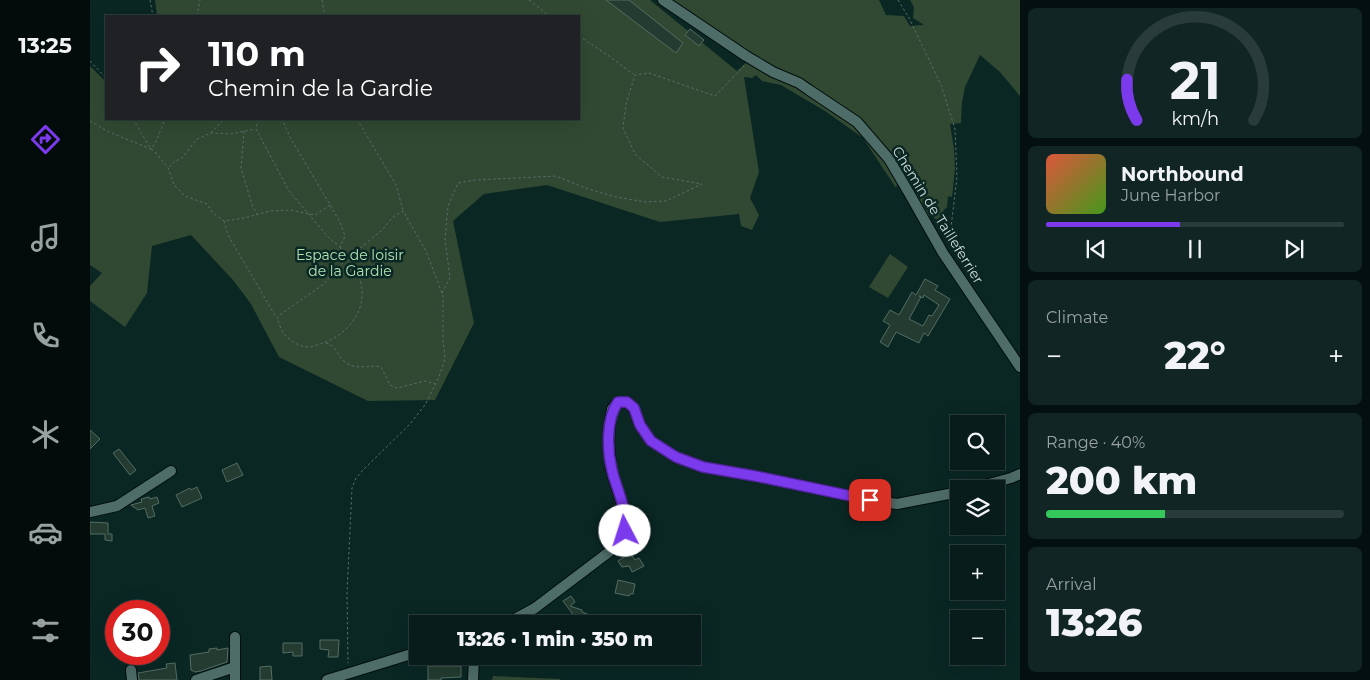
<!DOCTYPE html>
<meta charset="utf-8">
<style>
body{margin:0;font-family:Montserrat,sans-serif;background:#112624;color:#f1f3f6;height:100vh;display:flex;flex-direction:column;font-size:19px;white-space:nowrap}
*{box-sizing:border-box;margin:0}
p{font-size:16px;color:#98a2a3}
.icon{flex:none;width:28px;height:28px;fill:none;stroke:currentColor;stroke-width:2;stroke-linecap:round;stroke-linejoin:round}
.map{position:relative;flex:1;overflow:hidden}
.sheet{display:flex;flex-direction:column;gap:8px;padding:8px;background:#04100f;width:350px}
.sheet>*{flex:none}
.hud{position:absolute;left:15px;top:15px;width:475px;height:105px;border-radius:0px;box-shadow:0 5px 20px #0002,0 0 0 1px #293b3a;background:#202124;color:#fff;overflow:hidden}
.fabs{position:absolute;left:860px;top:415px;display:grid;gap:10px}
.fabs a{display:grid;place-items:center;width:55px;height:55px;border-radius:0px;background:#081d1b;box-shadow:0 5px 20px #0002,0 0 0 1px #293b3a;font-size:25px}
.speed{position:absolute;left:15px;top:600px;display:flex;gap:10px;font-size:25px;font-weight:700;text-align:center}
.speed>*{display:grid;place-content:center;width:65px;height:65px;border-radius:50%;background:#081d1b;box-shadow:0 5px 20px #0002,0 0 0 1px #293b3a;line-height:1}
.speed .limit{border:8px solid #d22;background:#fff;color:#111}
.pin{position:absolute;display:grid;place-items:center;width:42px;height:42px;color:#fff;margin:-21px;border-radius:10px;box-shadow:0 2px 8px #0006}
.me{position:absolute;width:55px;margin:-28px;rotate:355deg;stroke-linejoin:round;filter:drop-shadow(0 0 4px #0008)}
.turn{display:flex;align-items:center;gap:18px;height:105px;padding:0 20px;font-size:22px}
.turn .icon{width:65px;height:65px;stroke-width:2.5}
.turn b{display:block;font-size:35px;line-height:42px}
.big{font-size:38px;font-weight:800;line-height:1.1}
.sheet .widget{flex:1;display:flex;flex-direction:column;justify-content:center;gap:8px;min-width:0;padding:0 18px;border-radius:8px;background:#112624}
.sheet .dial{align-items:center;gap:0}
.dial svg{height:130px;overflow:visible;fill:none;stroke:#293b3a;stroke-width:7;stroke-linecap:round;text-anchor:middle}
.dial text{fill:#f1f3f6;stroke:none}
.song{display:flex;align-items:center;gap:15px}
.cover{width:60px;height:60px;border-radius:8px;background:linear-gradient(135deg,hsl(10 70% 55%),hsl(100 70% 35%))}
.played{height:5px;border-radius:2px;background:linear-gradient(90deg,#7c3aed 45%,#293b3a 45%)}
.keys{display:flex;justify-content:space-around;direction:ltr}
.heat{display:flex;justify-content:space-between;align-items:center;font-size:28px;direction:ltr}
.charge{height:8px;border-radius:4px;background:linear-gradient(90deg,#34c759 40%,#293b3a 0)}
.trip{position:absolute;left:319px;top:615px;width:292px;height:50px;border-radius:0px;background:#081d1b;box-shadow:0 5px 20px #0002,0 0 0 1px #293b3a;font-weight:800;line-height:50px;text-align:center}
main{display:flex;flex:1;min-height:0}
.tabs{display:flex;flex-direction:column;width:90px;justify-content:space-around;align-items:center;background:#030c0b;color:#98a2a3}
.tabs .icon{width:35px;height:35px}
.tabs .selected{color:#7c3aed}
.tabs b{font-size:22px;color:#f1f3f6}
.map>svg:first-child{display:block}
</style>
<main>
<nav class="tabs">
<b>13:25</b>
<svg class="icon selected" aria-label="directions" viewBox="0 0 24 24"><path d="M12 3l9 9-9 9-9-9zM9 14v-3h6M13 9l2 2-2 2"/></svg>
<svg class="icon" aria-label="music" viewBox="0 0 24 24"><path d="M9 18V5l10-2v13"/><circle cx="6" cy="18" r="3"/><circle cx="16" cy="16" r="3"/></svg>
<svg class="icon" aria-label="phone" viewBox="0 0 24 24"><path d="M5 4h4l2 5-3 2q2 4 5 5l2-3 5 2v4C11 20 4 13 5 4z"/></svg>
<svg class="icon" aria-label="climate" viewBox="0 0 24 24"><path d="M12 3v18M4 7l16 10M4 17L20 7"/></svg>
<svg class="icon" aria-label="car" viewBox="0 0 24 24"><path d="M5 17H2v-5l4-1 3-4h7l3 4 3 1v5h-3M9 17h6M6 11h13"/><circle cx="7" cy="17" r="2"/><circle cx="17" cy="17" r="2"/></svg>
<svg class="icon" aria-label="filters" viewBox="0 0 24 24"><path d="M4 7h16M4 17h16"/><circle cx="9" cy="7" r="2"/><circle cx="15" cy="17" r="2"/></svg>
</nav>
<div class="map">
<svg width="930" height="680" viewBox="0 0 930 680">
<rect width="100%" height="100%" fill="#0a2724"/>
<g fill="#314932">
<path d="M 65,0 L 560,0 L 647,71 L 662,57 L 578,0 L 789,0 L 796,15 L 814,16 L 820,26 L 834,25 L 823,18 L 824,7 L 820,0 L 930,0 L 930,96 L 910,72 L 890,55 L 875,87 L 872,102 L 871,123 L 860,124 L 864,149 L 865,168 L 862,197 L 858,196 L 857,207 L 853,211 L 854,222 L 850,223 L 841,215 L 838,218 L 822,186 L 808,180 L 806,188 L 773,138 L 735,111 L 691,85 L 672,81 L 666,75 L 662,78 L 654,77 L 669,172 L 660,198 L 669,215 L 662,230 L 651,226 L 649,214 L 570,222 L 457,185 L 394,194 L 363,221 L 384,323 L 345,400 L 278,401 L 189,357 L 161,304 L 143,280 L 101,235 L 62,246 L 57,293 L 35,327 L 0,301 L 0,286 L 12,273 L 0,265 L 0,66 L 16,82 L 16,119 L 489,119 L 489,16 L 67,16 Z"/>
<path d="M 800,254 L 818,267 L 798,298 L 779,287 Z"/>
<path d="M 403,676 L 470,679 L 470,680 L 402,680 Z"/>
</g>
<g fill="#233b31" stroke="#546d62" fill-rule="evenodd">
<path d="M 516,0 L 539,0 L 593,43 L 586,53 Z"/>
<path d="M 600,29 L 614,40 L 609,46 L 595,35 Z"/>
<path d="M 835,279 L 848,286 L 845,290 L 860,299 L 838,336 L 834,333 L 829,343 L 806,332 L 798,347 L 790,342 L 800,325 L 793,321 L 800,310 L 809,315 L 822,292 L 826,295 ZM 834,295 L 849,305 L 842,316 L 839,315 L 833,326 L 819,319 L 831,297 L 829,296 L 833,298 Z"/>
<path d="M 0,430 L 10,439 L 0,449 Z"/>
<path d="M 29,449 L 46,470 L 40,475 L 23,453 Z"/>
<path d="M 147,463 L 153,475 L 137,482 L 132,470 Z"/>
<path d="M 107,487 L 112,498 L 92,507 L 86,495 L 100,488 L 101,490 Z"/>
<path d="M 59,497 L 60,499 L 67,497 L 69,503 L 62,506 L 65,516 L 58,518 L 55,508 L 48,510 L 41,505 L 52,502 L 51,499 Z"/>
<path d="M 0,522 L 18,523 L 18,534 L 22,534 L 22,541 L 15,540 L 15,534 L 0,534 Z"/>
<path d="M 540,553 L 545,560 L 549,558 L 554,566 L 542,572 L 539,566 L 532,567 L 528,561 Z"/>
<path d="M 528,580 L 545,584 L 543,594 L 540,594 L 539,596 L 525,593 Z"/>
<path d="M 481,596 L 485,602 L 480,606 L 492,610 L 492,612 L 505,617 L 504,624 L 497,624 L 480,619 L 482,613 L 473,601 Z"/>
<path d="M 230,640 L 249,640 L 248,657 L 238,657 L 239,650 L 230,649 Z"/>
<path d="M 193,643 L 212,643 L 212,656 L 203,656 L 203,652 L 193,653 Z"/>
<path d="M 127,648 L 127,650 L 138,648 L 137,662 L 111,671 L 105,672 L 101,670 L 100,655 L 119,652 L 119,649 Z"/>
<path d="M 85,663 L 87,680 L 49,680 L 48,673 L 77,668 L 76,664 Z"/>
<path d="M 181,666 L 182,680 L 170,680 L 170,667 Z"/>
<path d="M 338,666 L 371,666 L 371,677 L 351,678 L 351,680 L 338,680 Z"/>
</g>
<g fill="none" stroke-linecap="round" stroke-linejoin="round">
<defs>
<g id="minor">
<path d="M 573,0 L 656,56 L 683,72 L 709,83 L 719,90 L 767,122 L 799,159 L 819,193 L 853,253 L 930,367"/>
<path d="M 880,489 L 921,478 L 930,474"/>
<path d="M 0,512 L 27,506 L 81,471"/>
<path d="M 412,624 L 423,620 L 445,608 L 519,552 L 531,541 L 535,531 L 534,510 L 521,470 L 519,441 L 520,422 L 522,409 L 528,402 L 537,402 L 544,409 L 550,425 L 561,441 L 586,457 L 613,467 L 665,476 L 780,500 L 807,504 L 869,492"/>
<path d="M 145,667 L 145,637"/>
<path d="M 41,670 L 42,680"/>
<path d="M 106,680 L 145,667 L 145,680"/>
<path d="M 237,680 L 328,652"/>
<path d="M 383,680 L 384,656"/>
</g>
</defs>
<use href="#minor" stroke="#000f0d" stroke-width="12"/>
<g stroke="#576f6c" stroke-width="1" stroke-dasharray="2.5 2.5" stroke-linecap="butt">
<path d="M 60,0 L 63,16"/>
<path d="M 232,0 L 235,16"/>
<path d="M 439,0 L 459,16"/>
<path d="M 808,0 L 819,18 L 851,85 L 865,129 L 867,177 L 859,244"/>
<path d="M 107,16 L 110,0"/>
<path d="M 489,36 L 519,56 L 543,74"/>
<path d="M 0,61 L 14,76 L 16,76"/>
<path d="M 43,119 L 61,149 L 65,152 L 78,168 L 84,185 L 95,196 L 117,204 L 123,213 L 134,221 L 154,218 L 180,211 L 200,210 L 225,215 L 240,205"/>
<path d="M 168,119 L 166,129 L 199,191 L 238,237 L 250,247 L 255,236 L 250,222 L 200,137 L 192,119"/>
<path d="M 267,119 L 306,185 L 313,210"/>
<path d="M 0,121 L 19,132 L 61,149 L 66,142 L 75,119"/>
<path d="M 154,131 L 151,168 L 162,205 L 167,214"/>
<path d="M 121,133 L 134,119"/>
<path d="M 79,167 L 84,162 L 92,158 L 107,139 L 121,133 L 141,134 L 165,129"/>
<path d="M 134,221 L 138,235 L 186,317"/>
<path d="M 250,247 C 255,255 268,273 270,280 C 279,308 259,334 233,343 C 229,344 223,347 218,347 C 210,347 200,341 195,335 C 191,331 189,323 187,318 L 191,314 L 234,284 L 243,272 L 257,259 L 292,230 L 303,217 L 313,211 L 336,251 L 353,296 L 353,339 L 355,359 L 349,377 L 335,405 L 320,424 L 273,470 L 266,478 L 262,488 L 257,593 L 258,663"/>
<path d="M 352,293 L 360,278 L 355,239 L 358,206 L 368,183 L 385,180 L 466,176 L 498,189 L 526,197 L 556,202 L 576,201 L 612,184 L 572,177 L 545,154 L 533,128 L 536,104 L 545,75 L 559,73 L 625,96 L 654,66"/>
<path d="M 236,343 C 247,346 247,356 255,362 C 266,371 279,364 291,367 L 300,385 L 307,388 L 335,381 L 345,384"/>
</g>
<use href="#minor" stroke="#4e6c68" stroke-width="10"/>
</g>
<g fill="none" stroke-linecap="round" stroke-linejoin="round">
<defs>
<path id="route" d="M 535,531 C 535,525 535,518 534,512 C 532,497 525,484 522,470 C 517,450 516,419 528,402 L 537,402 L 544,408 L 550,425 L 561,441 L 586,457 L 613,467 L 665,476 L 780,500"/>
</defs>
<use href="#route" stroke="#51269a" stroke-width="12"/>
<use href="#route" stroke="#7c3aed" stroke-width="9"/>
</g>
<g text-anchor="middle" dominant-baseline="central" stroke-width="5" stroke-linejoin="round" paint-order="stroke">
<g font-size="14" fill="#cbdbd9" stroke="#0a2724">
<text transform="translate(848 215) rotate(58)">Chemin de Tailleferrier</text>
</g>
<g font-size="14" fill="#b1e2b3" stroke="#0a2724">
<text x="260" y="255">Espace de loisir<tspan x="260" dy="16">de la Gardie</tspan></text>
</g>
</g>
</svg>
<div class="fabs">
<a><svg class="icon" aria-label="search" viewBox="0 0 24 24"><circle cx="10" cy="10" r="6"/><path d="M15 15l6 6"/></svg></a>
<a><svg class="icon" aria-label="layers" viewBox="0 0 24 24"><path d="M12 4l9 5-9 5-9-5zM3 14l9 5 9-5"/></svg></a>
<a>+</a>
<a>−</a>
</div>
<div class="speed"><div class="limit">30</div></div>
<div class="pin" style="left:780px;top:500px;background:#d93025"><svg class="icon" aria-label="arrive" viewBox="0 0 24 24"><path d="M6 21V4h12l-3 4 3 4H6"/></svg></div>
<svg class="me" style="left:535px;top:531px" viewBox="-20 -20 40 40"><circle r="19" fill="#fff"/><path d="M0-13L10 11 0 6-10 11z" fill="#7c3aed"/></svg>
<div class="trip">13:26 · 1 min · 350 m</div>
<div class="hud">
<div class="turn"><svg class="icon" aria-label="right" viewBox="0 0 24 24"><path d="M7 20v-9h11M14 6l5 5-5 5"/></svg><div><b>110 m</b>Chemin de la Gardie</div></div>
</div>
</div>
<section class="sheet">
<div class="widget dial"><svg viewBox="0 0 100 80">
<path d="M14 69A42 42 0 1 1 86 69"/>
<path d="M14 69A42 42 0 0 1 8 44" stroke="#7c3aed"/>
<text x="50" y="56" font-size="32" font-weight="700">21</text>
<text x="50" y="72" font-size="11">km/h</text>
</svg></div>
<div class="widget">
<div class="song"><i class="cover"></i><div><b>Northbound</b><p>June Harbor</p></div></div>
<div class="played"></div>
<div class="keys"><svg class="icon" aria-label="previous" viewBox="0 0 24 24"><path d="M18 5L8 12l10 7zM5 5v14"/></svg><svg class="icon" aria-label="pause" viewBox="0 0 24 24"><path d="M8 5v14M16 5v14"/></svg><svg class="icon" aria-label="next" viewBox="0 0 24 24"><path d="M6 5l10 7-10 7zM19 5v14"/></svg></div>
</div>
<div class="widget"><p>Climate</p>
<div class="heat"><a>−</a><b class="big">22°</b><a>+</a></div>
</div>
<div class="widget"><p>Range · 40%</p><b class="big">200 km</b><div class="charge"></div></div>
<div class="widget"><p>Arrival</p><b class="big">13:26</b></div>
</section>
</main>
